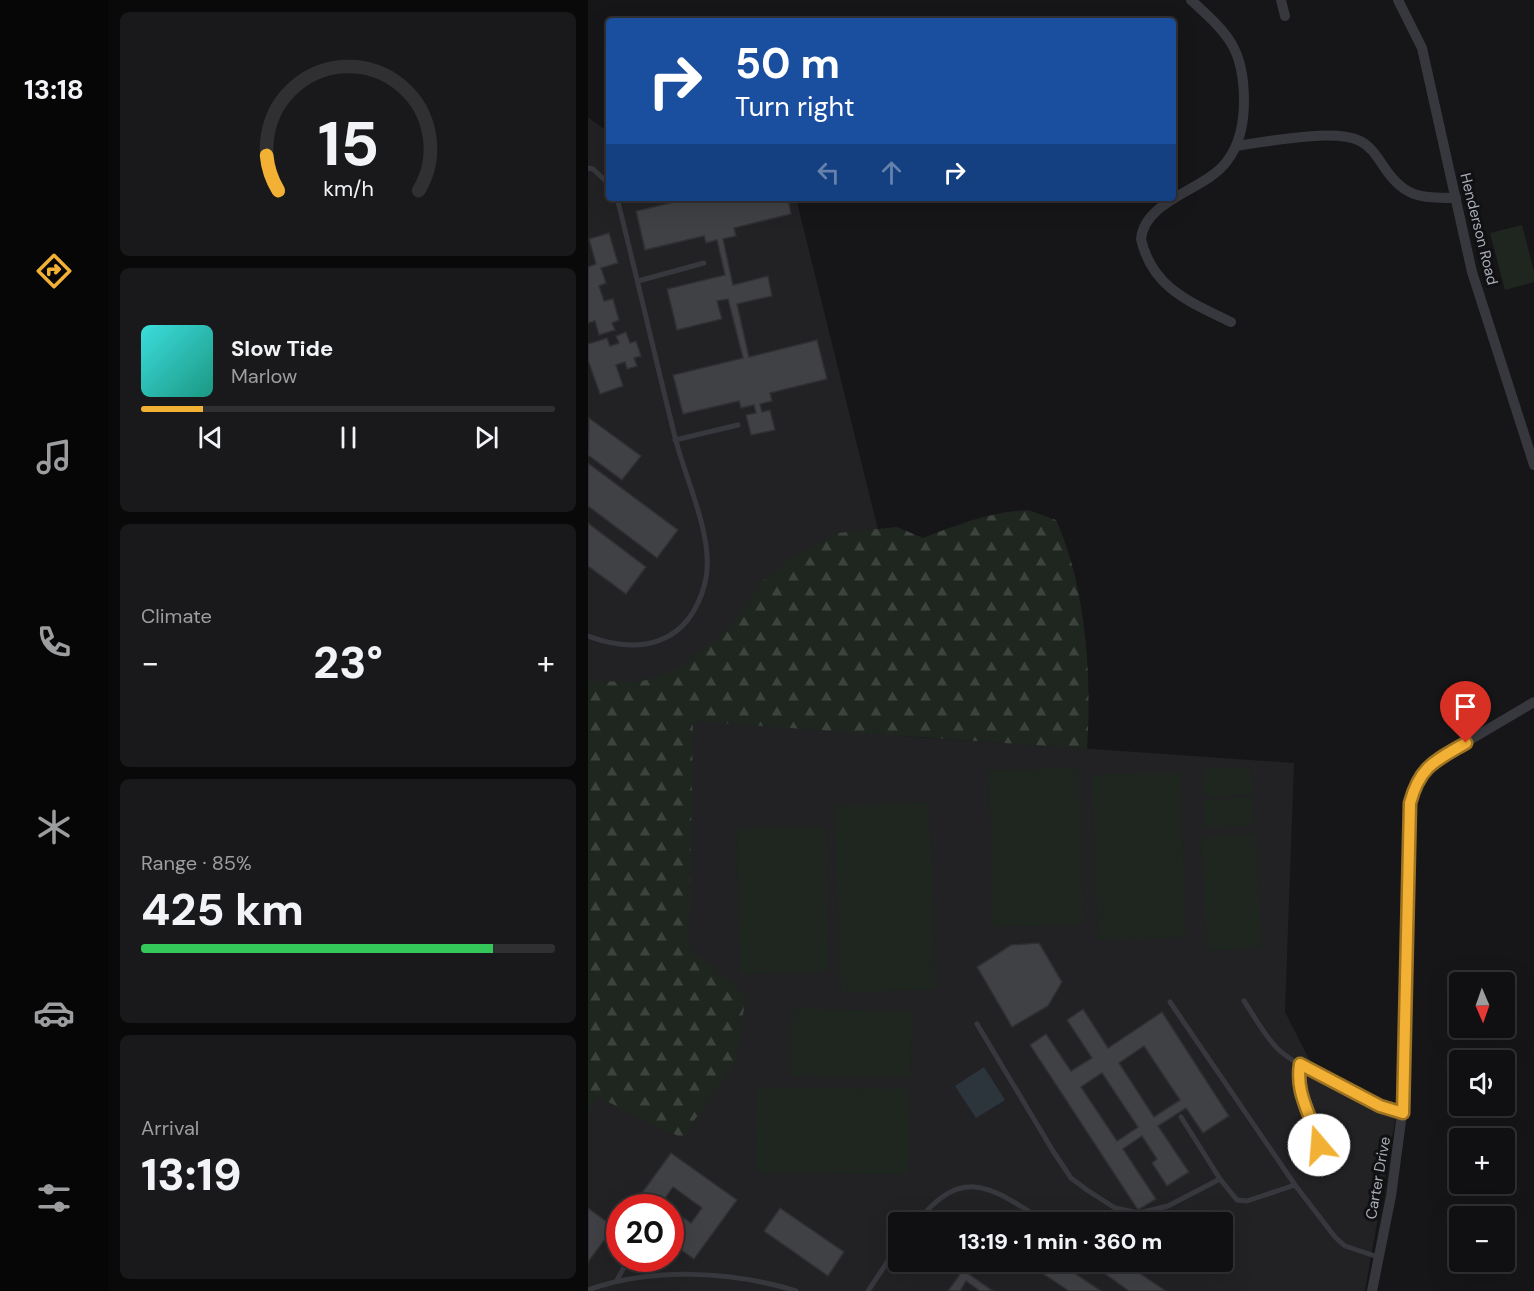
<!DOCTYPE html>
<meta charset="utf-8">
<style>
body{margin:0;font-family:"DM Sans",sans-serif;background:#19191b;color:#f1f3f6;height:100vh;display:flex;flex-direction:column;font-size:22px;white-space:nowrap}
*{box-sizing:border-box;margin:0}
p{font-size:20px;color:#9c9d9f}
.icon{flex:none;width:33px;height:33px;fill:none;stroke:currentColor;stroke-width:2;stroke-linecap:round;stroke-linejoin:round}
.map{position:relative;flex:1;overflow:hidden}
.details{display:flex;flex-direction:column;gap:12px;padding:12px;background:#09090a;width:480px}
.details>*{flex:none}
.hud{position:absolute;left:18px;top:18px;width:570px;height:183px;border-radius:6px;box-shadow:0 6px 24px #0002,0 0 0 2px #303032;background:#1a4fa0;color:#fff;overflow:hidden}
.needle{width:39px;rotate:178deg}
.tools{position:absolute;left:861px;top:972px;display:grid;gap:12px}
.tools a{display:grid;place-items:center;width:66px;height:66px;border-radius:6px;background:#101012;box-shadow:0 6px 24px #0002,0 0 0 2px #303032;font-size:30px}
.speed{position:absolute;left:18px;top:1194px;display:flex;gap:12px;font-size:30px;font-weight:700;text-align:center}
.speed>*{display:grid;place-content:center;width:78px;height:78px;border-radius:50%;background:#101012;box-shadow:0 6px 24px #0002,0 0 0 2px #303032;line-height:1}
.speed .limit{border:9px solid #d22;background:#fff;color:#111}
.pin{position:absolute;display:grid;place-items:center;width:51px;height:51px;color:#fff;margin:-62px -26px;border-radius:50% 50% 50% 0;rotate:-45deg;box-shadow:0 0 6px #0007}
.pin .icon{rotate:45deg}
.me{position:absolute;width:66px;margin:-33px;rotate:342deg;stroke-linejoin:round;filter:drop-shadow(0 0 4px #0008)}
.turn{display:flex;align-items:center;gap:21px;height:126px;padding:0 30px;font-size:27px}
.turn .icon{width:78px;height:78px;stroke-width:2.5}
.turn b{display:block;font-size:42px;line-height:51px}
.lanes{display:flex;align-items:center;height:57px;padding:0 30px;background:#0003;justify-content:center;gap:30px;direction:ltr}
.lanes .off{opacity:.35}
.big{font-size:45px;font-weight:800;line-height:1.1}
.details .tile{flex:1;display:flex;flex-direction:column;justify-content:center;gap:9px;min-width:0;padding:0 21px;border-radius:9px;background:#19191b}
.details .dial{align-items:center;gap:0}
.dial svg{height:156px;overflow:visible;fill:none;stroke:#303032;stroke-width:7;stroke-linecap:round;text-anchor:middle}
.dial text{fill:#f1f3f6;stroke:none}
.song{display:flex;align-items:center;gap:18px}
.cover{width:72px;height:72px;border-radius:9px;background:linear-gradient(135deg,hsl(180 70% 55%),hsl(170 70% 35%))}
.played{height:6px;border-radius:3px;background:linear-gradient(90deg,#f2b134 15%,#303032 15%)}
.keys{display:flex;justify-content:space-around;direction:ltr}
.heat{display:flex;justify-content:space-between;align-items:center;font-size:33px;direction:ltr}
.charge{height:9px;border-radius:4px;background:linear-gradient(90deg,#34c759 85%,#303032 0)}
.trip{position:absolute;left:300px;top:1212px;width:345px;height:60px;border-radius:6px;background:#101012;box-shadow:0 6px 24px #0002,0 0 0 2px #303032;font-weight:800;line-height:60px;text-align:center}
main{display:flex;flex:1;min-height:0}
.tab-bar{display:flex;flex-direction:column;width:108px;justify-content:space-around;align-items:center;background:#060607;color:#9c9d9f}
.tab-bar .icon{width:42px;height:42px}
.tab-bar .selected{color:#f2b134}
.tab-bar b{font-size:27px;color:#f1f3f6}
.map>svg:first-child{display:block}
</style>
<main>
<nav class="tab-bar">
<b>13:18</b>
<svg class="icon selected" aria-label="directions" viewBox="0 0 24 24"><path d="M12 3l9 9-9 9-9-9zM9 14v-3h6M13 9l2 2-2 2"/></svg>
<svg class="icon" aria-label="music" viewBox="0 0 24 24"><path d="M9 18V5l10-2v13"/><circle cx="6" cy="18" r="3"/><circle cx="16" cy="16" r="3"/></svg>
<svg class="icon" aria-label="phone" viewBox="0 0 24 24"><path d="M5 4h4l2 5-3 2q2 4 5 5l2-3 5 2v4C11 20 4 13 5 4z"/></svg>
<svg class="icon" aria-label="climate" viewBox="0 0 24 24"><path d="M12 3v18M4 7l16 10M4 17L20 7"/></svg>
<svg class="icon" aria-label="car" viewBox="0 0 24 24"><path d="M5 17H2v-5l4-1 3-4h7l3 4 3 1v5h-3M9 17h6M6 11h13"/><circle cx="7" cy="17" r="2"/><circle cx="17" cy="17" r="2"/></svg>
<svg class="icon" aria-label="filters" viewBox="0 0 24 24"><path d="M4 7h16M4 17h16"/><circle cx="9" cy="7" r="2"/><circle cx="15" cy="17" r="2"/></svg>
</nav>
<section class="details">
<div class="tile dial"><svg viewBox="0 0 100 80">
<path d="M14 69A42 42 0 1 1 86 69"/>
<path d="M14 69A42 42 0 0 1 8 51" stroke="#f2b134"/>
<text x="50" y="56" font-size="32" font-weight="700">15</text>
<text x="50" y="72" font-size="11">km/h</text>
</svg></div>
<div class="tile">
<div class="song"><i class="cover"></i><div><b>Slow Tide</b><p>Marlow</p></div></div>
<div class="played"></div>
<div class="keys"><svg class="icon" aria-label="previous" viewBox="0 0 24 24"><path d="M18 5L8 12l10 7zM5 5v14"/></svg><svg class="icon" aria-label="pause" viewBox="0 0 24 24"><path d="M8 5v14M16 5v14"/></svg><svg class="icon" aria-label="next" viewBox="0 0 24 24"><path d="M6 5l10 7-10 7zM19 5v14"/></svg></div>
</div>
<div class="tile"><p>Climate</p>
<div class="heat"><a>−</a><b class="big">23°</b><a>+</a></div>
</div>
<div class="tile"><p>Range · 85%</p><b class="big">425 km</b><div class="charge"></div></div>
<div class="tile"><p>Arrival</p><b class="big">13:19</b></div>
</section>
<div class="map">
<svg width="946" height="1291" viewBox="0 0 946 1291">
<defs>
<pattern id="forest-firs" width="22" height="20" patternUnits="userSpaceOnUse" patternTransform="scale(1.5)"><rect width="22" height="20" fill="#1e261f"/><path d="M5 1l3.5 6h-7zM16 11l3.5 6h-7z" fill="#3c433d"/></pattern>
</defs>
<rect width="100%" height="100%" fill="#161618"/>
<path fill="#222225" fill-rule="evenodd" d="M 0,117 L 21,133 L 21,198 L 208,198 L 319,647 L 314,736 L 706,763 L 697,1012 L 722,1061 L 808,1115 L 777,1291 L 0,1291 ZM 32,1208 L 82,1208 L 82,1258 L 32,1258 ZM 310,1222 L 634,1222 L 634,1262 L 310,1262 Z"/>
<path fill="url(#forest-firs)" d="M 440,510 L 468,520 C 498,586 504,676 499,749 L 105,721 L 101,948 L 158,995 L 148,1060 L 94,1138 L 10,1097 L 0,1112 L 0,681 L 52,682 L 91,668 L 136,634 L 174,582 L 207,556 L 250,533 L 309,527 L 335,538 C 371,524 402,512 440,510 Z"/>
<g fill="#1e261f">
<path d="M 934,225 L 946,271 L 946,282 L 917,290 L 902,233 Z"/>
<path d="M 662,767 L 664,795 L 616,797 L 614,769 Z"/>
<path d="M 491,768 L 495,924 L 405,927 L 401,770 Z"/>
<path d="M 592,772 L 598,937 L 510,940 L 504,775 Z"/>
<path d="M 664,797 L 665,825 L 617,828 L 615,800 Z"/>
<path d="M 341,802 L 348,989 L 253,993 L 246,806 Z"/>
<path d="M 238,827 L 240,972 L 152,974 L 149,828 Z"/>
<path d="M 667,834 L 674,948 L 619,951 L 613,837 Z"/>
<path d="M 205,1008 L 324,1012 L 322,1078 L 203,1075 Z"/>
<path d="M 169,1088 L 321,1089 L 320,1174 L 168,1173 Z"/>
</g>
<path fill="#2c353c" d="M 396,1067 L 417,1100 L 388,1118 L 367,1086 Z"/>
<g fill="#404145" stroke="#303034" stroke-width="1.5" fill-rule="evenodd">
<path d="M 104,198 L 200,198 L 203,214 L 146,228 L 148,236 L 135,239 L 145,285 L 180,276 L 184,296 L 149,304 L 161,357 L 229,340 L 239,379 L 182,393 L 184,401 L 172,404 L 174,412 L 182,410 L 187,430 L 163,435 L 158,415 L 168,413 L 166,405 L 153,408 L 151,401 L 95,414 L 85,375 L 155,358 L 140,299 L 129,301 L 134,319 L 89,330 L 79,289 L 137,275 L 129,240 L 118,243 L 116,236 L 57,250 L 48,211 Z"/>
<path d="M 21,233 L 30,263 L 13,268 L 18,283 L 11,286 L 16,301 L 25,299 L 31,320 L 24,323 L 27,330 L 11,335 L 7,321 L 0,323 L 0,267 L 8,264 L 1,239 Z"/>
<path d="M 38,332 L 42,343 L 48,341 L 53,356 L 46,358 L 49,366 L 39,369 L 37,362 L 28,365 L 35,386 L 12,394 L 0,360 L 0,344 L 19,338 L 22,346 L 31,343 L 28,336 Z"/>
<path d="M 1,418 L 53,456 L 34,480 L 0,455 Z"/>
<path d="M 0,463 L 90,530 L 69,558 L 0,506 Z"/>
<path d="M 0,523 L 58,567 L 38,594 L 0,566 Z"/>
<path d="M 451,943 L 474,982 L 460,1006 L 424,1027 L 389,967 L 423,945 Z"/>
<path d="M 495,1009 L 520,1048 L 574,1012 L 641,1116 L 615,1133 L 598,1108 L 570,1126 L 601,1172 L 579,1186 L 564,1163 L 569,1159 L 554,1136 L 535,1149 L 568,1199 L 550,1210 L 442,1045 L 458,1034 L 483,1071 L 504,1058 L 479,1020 ZM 556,1046 L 592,1100 L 566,1117 L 531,1063 ZM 514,1073 L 550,1127 L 529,1141 L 493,1087 Z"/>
<path d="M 83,1153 L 149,1200 L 106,1259 L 82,1242 L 82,1237 L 96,1218 L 103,1223 L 114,1208 L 85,1187 L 70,1208 L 43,1208 Z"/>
<path d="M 0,1208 L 26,1227 L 0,1262 Z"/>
<path d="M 192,1208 L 256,1252 L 240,1276 L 176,1231 Z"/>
<path d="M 463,1262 L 470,1262 L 513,1291 L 481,1291 L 454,1273 Z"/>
<path d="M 524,1262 L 535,1262 L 578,1291 L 541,1291 L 516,1273 Z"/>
<path d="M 375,1270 L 405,1291 L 392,1291 L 378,1281 L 372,1291 L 360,1291 Z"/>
</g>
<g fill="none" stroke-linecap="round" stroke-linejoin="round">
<g stroke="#37383d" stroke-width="5">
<path d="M 0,168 L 5,169 L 21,184"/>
<path d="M 50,281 L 116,263"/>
<path d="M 87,440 L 150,425"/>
<path d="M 0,636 C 54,656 101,644 117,583 C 128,540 97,479 87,437 C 67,357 49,277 29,198"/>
<path d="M 656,1001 C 667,1017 677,1037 691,1050 C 712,1069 787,1106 815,1113"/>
<path d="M 582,1002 L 707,1185 L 747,1237 L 757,1246 L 790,1257"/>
<path d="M 389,1024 L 465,1151 L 483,1178 L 499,1190 L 527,1208 L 551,1213 L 580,1206 L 632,1179"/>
<path d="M 712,1064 C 706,1098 728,1125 733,1158"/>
<path d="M 593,1117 L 632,1179 L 649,1200 L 659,1201 L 707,1185"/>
<path d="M 329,1222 C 376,1163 405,1189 458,1222"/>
<path d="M 29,1280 L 41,1258"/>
<path d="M 0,1290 C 64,1267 144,1271 208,1291"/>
<path d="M 280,1291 L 310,1246"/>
</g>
<g stroke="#37383d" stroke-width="10">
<path d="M 603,0 C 640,34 656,48 656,101 C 656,122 652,144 639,161 C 619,190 557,199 553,239 C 564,288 602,302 643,322"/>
<path d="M 693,0 L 697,16"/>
<path d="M 810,0 L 834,48 L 884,272 L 946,465"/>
<path d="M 648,146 C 677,142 747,128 772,141 C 782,146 788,155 794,164 C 815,197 830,198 868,198"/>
<path d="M 784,1291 L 803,1196 L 817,1091 L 821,814 C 824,791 830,777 846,761 L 946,702"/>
</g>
</g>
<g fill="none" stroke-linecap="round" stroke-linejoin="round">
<defs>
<path id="route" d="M 731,1145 C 724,1115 707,1095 712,1064 L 792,1106 L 815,1113 L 822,803 C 832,766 847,761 878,743"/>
</defs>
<use href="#route" stroke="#9d7322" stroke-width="15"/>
<use href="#route" stroke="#f2b134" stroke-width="10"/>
</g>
<g text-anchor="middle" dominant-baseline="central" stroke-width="6" stroke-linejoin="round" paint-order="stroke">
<g font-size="15" fill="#a8adb8" stroke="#111113">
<text transform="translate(891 229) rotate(76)">Henderson Road</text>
<text transform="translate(790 1178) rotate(-80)">Carter Drive</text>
</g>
</g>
</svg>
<div class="tools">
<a><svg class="needle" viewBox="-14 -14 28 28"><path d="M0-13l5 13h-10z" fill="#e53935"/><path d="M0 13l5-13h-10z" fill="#9c9d9f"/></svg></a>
<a><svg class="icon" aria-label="sound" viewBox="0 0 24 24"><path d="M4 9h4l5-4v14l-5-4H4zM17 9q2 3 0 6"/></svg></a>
<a>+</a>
<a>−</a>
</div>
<div class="speed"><div class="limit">20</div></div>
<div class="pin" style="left:878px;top:743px;background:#d93025"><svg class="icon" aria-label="arrive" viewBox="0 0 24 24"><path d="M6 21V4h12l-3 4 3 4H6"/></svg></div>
<svg class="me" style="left:731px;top:1145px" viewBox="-20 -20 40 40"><circle r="19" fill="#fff"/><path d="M0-13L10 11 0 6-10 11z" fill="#f2b134"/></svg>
<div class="trip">13:19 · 1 min · 360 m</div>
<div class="hud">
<div class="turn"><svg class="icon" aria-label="right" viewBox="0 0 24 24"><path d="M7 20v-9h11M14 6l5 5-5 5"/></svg><div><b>50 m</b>Turn right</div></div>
<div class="lanes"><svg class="icon off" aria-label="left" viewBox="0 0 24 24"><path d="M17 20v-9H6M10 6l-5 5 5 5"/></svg><svg class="icon off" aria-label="ahead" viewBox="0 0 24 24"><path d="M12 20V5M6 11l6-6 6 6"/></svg><svg class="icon" aria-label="right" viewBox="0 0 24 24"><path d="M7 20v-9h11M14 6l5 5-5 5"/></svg></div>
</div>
</div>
</main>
